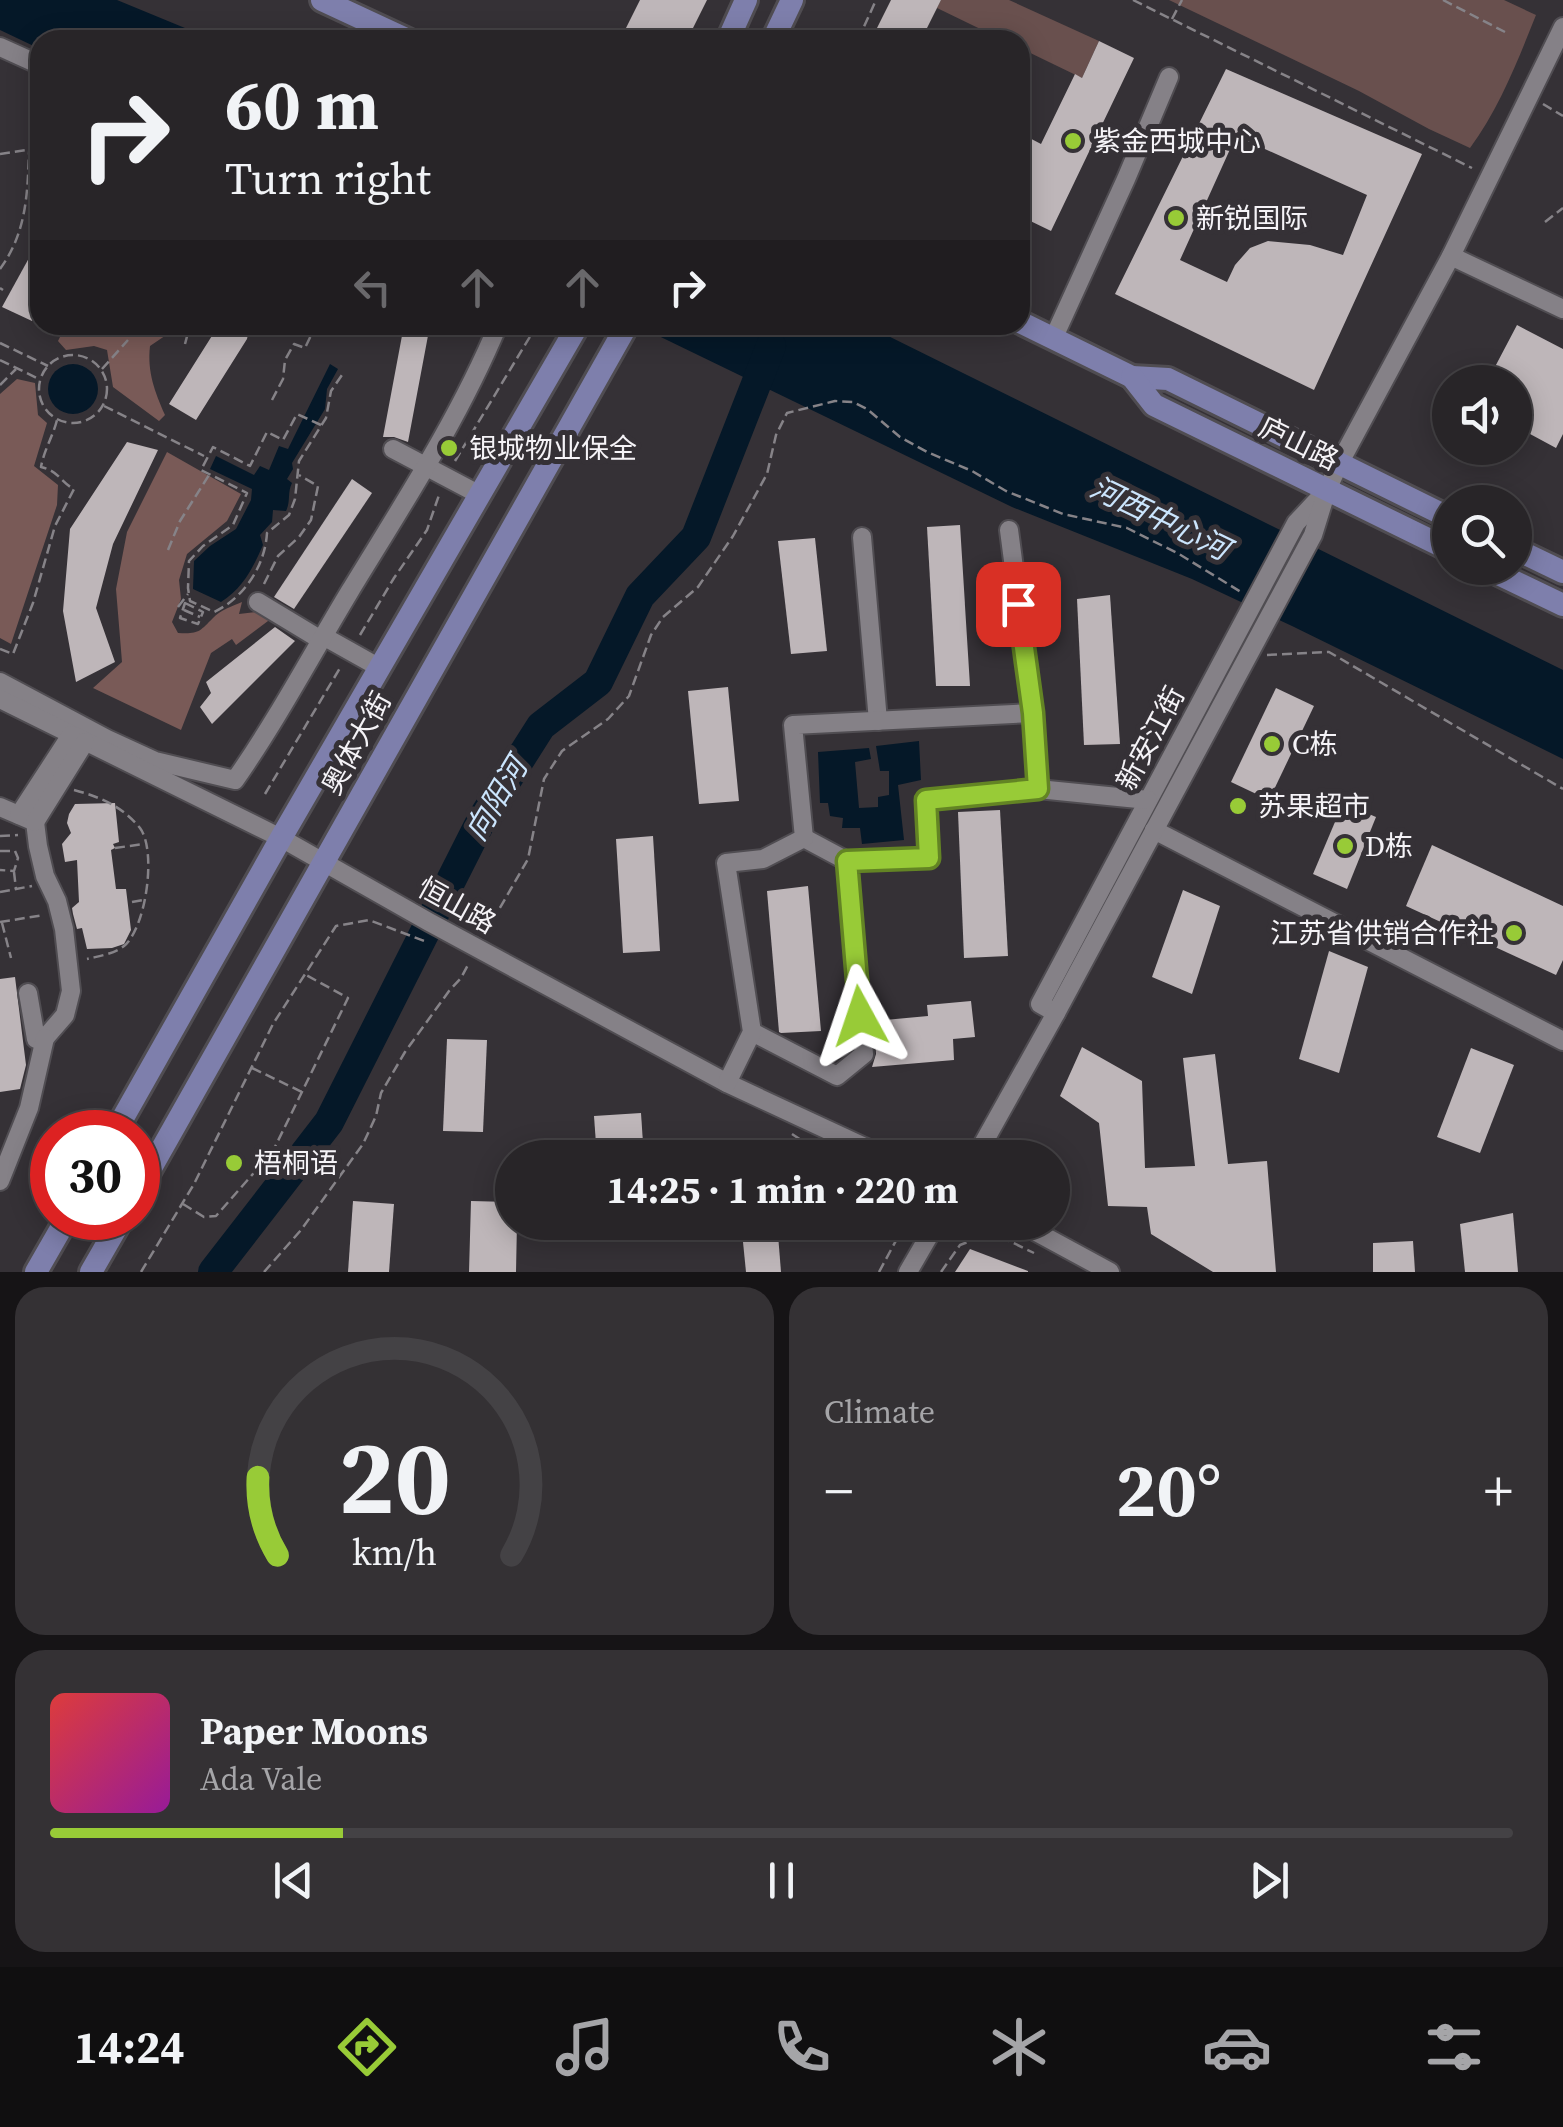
<!DOCTYPE html>
<meta charset="utf-8">
<style>
body{margin:0;font-family:"Source Serif 4","Noto Sans SC",serif;background:#343134;color:#f1f3f6;height:100vh;display:flex;flex-direction:column;font-size:38px;white-space:nowrap}
*{box-sizing:border-box;margin:0}
p{font-size:32px;color:#a5a5a8}
.icon{flex:none;width:55px;height:55px;fill:none;stroke:currentColor;stroke-width:2;stroke-linecap:round;stroke-linejoin:round}
.map{position:relative;height:1272px;overflow:hidden}
.side{display:flex;flex-direction:column;gap:15px;padding:15px;background:#161416;flex:1}
.side>*{flex:none}
.guide{position:absolute;left:30px;top:30px;width:1000px;height:305px;border-radius:30px;box-shadow:0 5px 25px #0003,0 0 0 2px #444245;background:#282528;color:#f1f3f6;overflow:hidden}
.buttons{position:absolute;left:1432px;top:365px;display:grid;gap:20px}
.buttons a{display:grid;place-items:center;width:100px;height:100px;border-radius:50%;background:#282528;box-shadow:0 5px 25px #0003,0 0 0 2px #444245;font-size:50px}
.speed{position:absolute;left:30px;top:1110px;display:flex;gap:20px;font-size:50px;font-weight:700;text-align:center}
.speed>*{display:grid;place-content:center;width:130px;height:130px;border-radius:50%;background:#282528;box-shadow:0 5px 25px #0003,0 0 0 2px #444245;line-height:1}
.speed .limit{border:15px solid #d22;background:#fff;color:#111}
.pin{position:absolute;display:grid;place-items:center;width:85px;height:85px;color:#fff;margin:-42px;border-radius:20px;box-shadow:0 5px 15px #0006}
.me{position:absolute;width:110px;margin:-55px;rotate:355deg;stroke-linejoin:round;filter:drop-shadow(0 0 8px #0008)}
.turn{display:flex;align-items:center;gap:35px;height:210px;padding:0 30px;font-size:45px}
.turn .icon{width:130px;height:130px;stroke-width:2.5}
.turn b{display:block;font-size:70px;line-height:85px}
.lanes{display:flex;align-items:center;height:95px;padding:0 30px;background:#0003;justify-content:center;gap:50px;direction:ltr}
.lanes .off{opacity:.35}
.big{font-size:75px;font-weight:700;line-height:1.1}
.side .tile{flex:1;display:flex;flex-direction:column;justify-content:center;gap:15px;min-width:0;padding:0 35px;border-radius:30px;background:#343134}
.side .dial{align-items:center;gap:0}
.dial svg{height:260px;overflow:visible;fill:none;stroke:#444245;stroke-width:7;stroke-linecap:round;text-anchor:middle}
.dial text{fill:#f1f3f6;stroke:none}
.song{display:flex;align-items:center;gap:30px}
.cover{width:120px;height:120px;border-radius:15px;background:linear-gradient(135deg,hsl(0 70% 55%),hsl(300 70% 35%))}
.played{height:10px;border-radius:5px;background:linear-gradient(90deg,#98cb37 20%,#444245 20%)}
.keys{display:flex;justify-content:space-around;direction:ltr}
.heat{display:flex;justify-content:space-between;align-items:center;font-size:55px;direction:ltr}
.side .tiles{flex:1;display:grid;gap:15px;grid-template-columns:1fr 1fr}
.tile:last-child{grid-column:span 2}
.trip{position:absolute;left:495px;top:1140px;width:575px;height:100px;border-radius:50px;background:#282528;box-shadow:0 5px 25px #0003,0 0 0 2px #444245;font-weight:700;line-height:100px;text-align:center}
.tabs{display:flex;height:160px;justify-content:space-around;align-items:center;background:#100f10;color:#a5a5a8}
.tabs .icon{width:70px;height:70px}
.tabs .current{color:#98cb37}
.tabs b{font-size:45px;color:#f1f3f6}
.map>svg:first-child{display:block}
</style>
<div class="map">
<svg width="1563" height="1272" viewBox="0 0 1563 1272">
<rect width="100%" height="100%" fill="#353136"/>
<g fill="#69504e">
<path d="M 941,0 L 1009,0 L 1099,41 L 1082,78 L 1020,48 L 1020,40 L 1003,40 L 937,8 Z"/>
<path d="M 1169,0 L 1504,0 L 1536,15 C 1518,60 1499,109 1470,148 L 1429,129 L 1359,91 Z"/>
</g>
<g fill="#795a57">
<path d="M 66,325 L 181,325 L 150,346 C 147,372 155,392 165,415 L 159,421 L 113,387 L 107,350 L 94,346 L 66,350 L 58,341 Z"/>
<path d="M 17,379 L 35,383 L 38,415 L 47,423 L 34,466 L 58,485 L 57,505 L 11,644 L 0,638 L 0,394 Z"/>
<path d="M 167,452 L 241,494 L 227,521 L 187,554 L 179,580 L 181,599 L 172,622 L 178,633 C 199,634 199,632 213,618 C 220,610 233,606 242,602 L 239,614 L 264,611 L 272,618 L 236,645 L 232,639 L 211,653 L 181,730 L 93,688 L 122,662 L 116,589 L 127,532 Z"/>
</g>
<g fill="#051828">
<path d="M 0,0 L 117,0 L 214,40 L 40,40 L 40,49 L 0,30 Z"/>
<path d="M 636,325 L 866,325 L 1563,670 L 1563,759 L 1292,626 L 1192,579 L 1012,507 Z"/>
<circle cx="73" cy="389" r="25"/>
<path d="M 330,364 L 338,369 L 327,389 L 325,409 L 292,463 L 293,469 L 287,479 L 292,483 C 287,493 291,501 286,511 L 273,510 L 272,522 L 260,535 L 263,545 C 253,568 243,588 221,602 L 193,589 L 194,561 L 210,546 L 236,529 L 251,500 L 252,489 L 210,469 L 216,456 L 254,475 L 260,466 L 269,470 L 279,446 L 288,449 Z"/>
<path d="M 919,741 L 921,780 L 898,785 L 904,840 L 862,844 L 860,828 L 842,828 L 843,818 L 830,816 L 828,803 L 820,803 L 818,752 L 869,748 L 871,759 L 855,762 L 859,808 L 878,807 L 878,797 L 889,795 L 889,771 L 880,771 L 876,746 Z"/>
</g>
<g fill="none" stroke-linecap="round" stroke-linejoin="round">
<path stroke="#051828" stroke-width="30" d="M 213,1272 L 329,1122 L 482,819 L 541,726 L 598,682 L 640,596 L 696,537 L 771,346"/>
</g>
<g fill="#beb6b9" fill-rule="evenodd">
<path d="M 640,0 L 707,0 L 687,40 L 652,40 L 626,28 Z"/>
<path d="M 891,0 L 941,0 L 921,40 L 871,40 Z"/>
<path d="M 1099,41 L 1134,58 L 1051,231 L 1020,216 L 1020,133 L 1041,144 L 1075,74 L 1082,78 Z"/>
<path d="M 1226,69 L 1422,154 L 1314,390 L 1115,294 ZM 1236,136 L 1367,195 L 1343,255 L 1310,245 L 1268,241 L 1250,248 L 1235,265 L 1227,282 L 1180,260 Z"/>
<path d="M 40,238 L 40,308 L 32,321 L 2,307 Z"/>
<path d="M 215,325 L 250,325 L 247,339 L 196,420 L 169,404 L 215,331 Z"/>
<path d="M 404,325 L 430,325 L 408,442 L 394,437 L 383,437 Z"/>
<path d="M 1517,325 L 1563,349 L 1563,434 L 1556,448 L 1515,426 L 1515,382 L 1487,382 Z"/>
<path d="M 127,442 L 158,450 L 113,544 L 96,608 L 115,662 L 76,682 L 63,611 L 70,529 Z"/>
<path d="M 352,479 L 372,493 L 294,609 L 274,597 Z"/>
<path d="M 960,525 L 970,686 L 936,686 L 927,527 Z"/>
<path d="M 815,538 L 827,651 L 791,654 L 778,541 Z"/>
<path d="M 1110,595 L 1120,744 L 1084,745 L 1077,599 Z"/>
<path d="M 275,627 L 295,641 L 212,724 L 200,707 L 211,693 L 206,682 Z"/>
<path d="M 728,687 L 739,801 L 699,804 L 688,691 Z"/>
<path d="M 1276,688 L 1314,706 L 1269,800 L 1231,782 Z"/>
<path d="M 115,803 L 119,842 L 113,844 L 115,848 L 111,850 L 116,889 L 126,889 L 131,930 L 124,944 L 112,948 L 87,949 L 82,928 L 77,929 L 73,914 L 72,908 L 79,902 L 77,860 L 65,862 L 62,844 L 71,833 L 67,823 L 69,814 L 75,804 Z"/>
<path d="M 1343,803 L 1376,817 L 1347,889 L 1313,874 Z"/>
<path d="M 1000,810 L 1008,956 L 964,958 L 958,812 Z"/>
<path d="M 653,836 L 660,951 L 623,953 L 616,839 Z"/>
<path d="M 1432,845 L 1563,906 L 1563,960 L 1556,975 L 1406,906 Z"/>
<path d="M 808,886 L 821,1031 L 781,1033 L 779,1032 L 767,891 Z"/>
<path d="M 1183,890 L 1220,906 L 1192,994 L 1152,977 Z"/>
<path d="M 1329,951 L 1368,967 L 1339,1073 L 1299,1059 Z"/>
<path d="M 15,977 L 26,1065 L 20,1089 L 0,1092 L 0,979 Z"/>
<path d="M 971,1001 L 975,1037 L 953,1039 L 954,1060 L 872,1067 L 876,1054 L 874,1021 L 928,1016 L 927,1005 Z"/>
<path d="M 447,1039 L 487,1040 L 483,1132 L 443,1131 Z"/>
<path d="M 1082,1047 L 1142,1081 L 1145,1168 L 1195,1166 L 1183,1058 L 1215,1054 L 1228,1164 L 1267,1161 L 1276,1272 L 1213,1272 L 1151,1234 L 1147,1207 L 1108,1206 L 1099,1123 L 1060,1096 Z"/>
<path d="M 1471,1048 L 1514,1065 L 1480,1153 L 1437,1137 Z"/>
<path d="M 641,1113 L 644,1158 L 597,1158 L 594,1116 Z"/>
<path d="M 353,1201 L 394,1204 L 389,1272 L 348,1272 Z"/>
<path d="M 471,1201 L 512,1202 L 512,1222 L 517,1222 L 516,1272 L 469,1272 Z"/>
<path d="M 1513,1213 L 1518,1272 L 1465,1272 L 1460,1224 Z"/>
<path d="M 741,1222 L 777,1222 L 781,1272 L 746,1272 Z"/>
<path d="M 1413,1241 L 1415,1272 L 1373,1272 L 1373,1243 Z"/>
<path d="M 970,1249 L 1028,1271 L 1028,1272 L 955,1272 Z"/>
</g>
<g fill="none" stroke-linecap="round" stroke-linejoin="round">
<defs>
<g id="minor">
<path d="M 0,47 L 40,65"/>
<path d="M 1451,256 L 1563,309"/>
<path d="M 1054,337 L 1126,179 L 1169,77"/>
<path d="M 393,449 L 480,495"/>
<path d="M 1009,530 L 1033,713"/>
<path d="M 862,537 L 878,721"/>
<path d="M 258,602 L 321,640"/>
<path d="M 323,636 L 380,668"/>
<path d="M 0,682 L 107,739 L 155,761 L 235,780 C 277,720 312,654 350,591 C 403,504 459,419 498,325"/>
<path d="M 0,699 L 281,838 L 429,922 L 727,1083 L 888,1158"/>
<path d="M 0,807 L 35,822 L 38,846 L 45,876 L 57,901 L 64,929 L 71,991 L 65,1015 L 45,1038 L 36,1039 L 28,993"/>
<path d="M 19,815 L 71,735"/>
<path d="M 35,822 L 85,742"/>
<path d="M 1154,830 L 1563,1041"/>
<path d="M 804,838 L 847,861"/>
<path d="M 1056,1013 L 1040,1004 L 1296,523 L 1324,493"/>
<path d="M 752,1032 L 837,1076 L 864,1054 L 847,861 L 929,858 L 925,800 L 1038,789"/>
<path d="M 727,1083 L 752,1032 L 726,863 L 763,859 L 804,838 L 793,725 L 1033,713 L 1038,789 L 1148,800"/>
<path d="M 975,1158 L 1056,1013 L 1313,535 L 1327,490 L 1339,464 L 1451,256 L 1563,27"/>
<path d="M 0,1181 L 29,1108 L 45,1038"/>
<path d="M 1018,1222 L 1110,1272"/>
<path d="M 908,1272 L 937,1222"/>
</g>
<g id="major">
<path d="M 322,0 L 408,40"/>
<path d="M 728,40 L 746,0"/>
<path d="M 773,40 L 792,0"/>
<path d="M 1020,322 L 1132,377 L 1168,379 L 1450,518"/>
<path d="M 1132,377 L 1154,405 L 1450,550"/>
<path d="M 1515,549 L 1563,572"/>
<path d="M 1486,568 L 1563,605"/>
<path d="M 115,1132 L 281,838 L 578,325"/>
<path d="M 138,1191 L 627,325"/>
<path d="M 36,1272 L 67,1218"/>
<path d="M 91,1272 L 122,1218"/>
</g>
</defs>
<use href="#minor" stroke="#504d52" stroke-width="22"/>
<use href="#major" stroke="#504d52" stroke-width="28"/>
<g stroke="#868388" stroke-width="2.5" stroke-dasharray="10 5" stroke-linecap="butt">
<path d="M 1133,0 L 1472,168"/>
<path d="M 1443,0 L 1505,32"/>
<path d="M 1172,19 L 1182,0"/>
<path d="M 858,40 L 876,0"/>
<path d="M 1543,104 L 1563,116"/>
<path d="M 0,154 L 40,148"/>
<path d="M 1545,222 L 1563,208"/>
<path d="M 0,269 C 43,210 18,147 40,84"/>
<path d="M 0,288 L 3,290"/>
<path d="M 319,325 L 333,330 L 336,325"/>
<path d="M 0,343 L 48,366"/>
<path d="M 185,344 L 190,325"/>
<circle cx="73" cy="389" r="34"/>
<path d="M 0,360 L 39,379"/>
<path d="M 102,369 L 128,340"/>
<path d="M 0,385 L 16,369"/>
<path d="M 272,400 L 283,379 L 285,360 L 294,344 L 305,348 L 316,325"/>
<path d="M 104,406 L 204,456"/>
<path d="M 321,425 L 297,414 L 283,440 L 267,432 L 250,466 L 213,447 L 201,470 L 247,493 L 233,525 L 203,546 L 189,561 L 188,588 L 190,601 L 214,612 C 244,598 265,566 267,533 L 289,515 L 295,499 L 299,461 L 326,418 L 331,391 L 342,375"/>
<path d="M 455,461 L 537,325"/>
<path d="M 168,550 L 180,521 L 209,475"/>
<path d="M 264,584 L 278,556 L 299,537 L 311,520 L 318,486 L 299,475"/>
<path d="M 185,603 L 203,612 L 198,624 L 180,618 Z"/>
<path d="M 178,607 L 188,594"/>
<path d="M 184,610 L 200,617"/>
<path d="M 360,635 L 394,578 L 427,530 L 439,495"/>
<path d="M 0,649 L 13,654 L 33,603 L 55,526 L 74,489 C 60,482 59,471 41,467 C 44,450 53,436 57,420"/>
<path d="M 1267,655 L 1329,652 L 1563,789"/>
<path d="M 74,790 C 100,797 122,806 140,828 C 157,851 146,928 124,946 C 114,954 99,956 87,959"/>
<path d="M 265,794 L 340,668"/>
<path d="M 0,836 L 18,835"/>
<path d="M 115,848 L 144,844"/>
<path d="M 0,851 L 15,851 L 18,858 L 14,871 L 0,870"/>
<path d="M 14,872 L 16,889"/>
<path d="M 0,892 L 32,886"/>
<path d="M 132,902 L 143,900"/>
<path d="M 0,922 L 44,915"/>
<path d="M 2,923 L 11,958"/>
<path d="M 485,934 L 528,859 L 544,779 L 562,751 L 608,719 L 629,696 L 651,635 L 663,617 L 698,587 L 733,536 L 767,474 L 776,435 L 787,413 L 835,401 L 853,402 L 867,409 L 900,437 L 927,452 L 972,471 L 1006,491 L 1063,514 L 1127,528 L 1179,554 L 1241,592"/>
<path d="M 252,1068 L 302,1092"/>
<path d="M 792,1134 L 828,1158"/>
<path d="M 183,1204 L 204,1217 L 216,1216 L 273,1151 L 348,998 L 306,975"/>
<path d="M 141,1272 L 194,1184 L 273,1024 L 336,926 L 369,920 L 427,942"/>
<path d="M 264,1272 L 301,1230 L 363,1144 L 376,1116 L 381,1093 L 405,1052 L 449,991 L 461,978 L 469,963"/>
<path d="M 879,1272 L 899,1235 L 898,1222"/>
<path d="M 941,1272 L 960,1245 L 981,1237 L 999,1236 L 1034,1253"/>
</g>
<use href="#minor" stroke="#858187" stroke-width="18"/>
<use href="#major" stroke="#7e7fac" stroke-width="22"/>
</g>
<g fill="none" stroke-linecap="round" stroke-linejoin="round">
<defs>
<path id="route" d="M 860,1016 L 847,861 L 929,858 L 926,800 L 1038,789 L 1033,713 L 1018,604"/>
</defs>
<use href="#route" stroke="#638424" stroke-width="25"/>
<use href="#route" stroke="#98cb37" stroke-width="18"/>
</g>
<g fill="#98cb37" stroke="#353136" stroke-width="4">
<circle cx="1073" cy="141" r="10"/>
<circle cx="1176" cy="218" r="10"/>
<circle cx="449" cy="448" r="10"/>
<circle cx="1272" cy="744" r="10"/>
<circle cx="1238" cy="806" r="10"/>
<circle cx="1345" cy="846" r="10"/>
<circle cx="1514" cy="933" r="10"/>
<circle cx="234" cy="1163" r="10"/>
</g>
<g text-anchor="middle" dominant-baseline="central" stroke-width="10" stroke-linejoin="round" paint-order="stroke">
<g font-size="28" fill="#f5f3f7" stroke="#353136" text-anchor="start">
<text x="1093" y="141">紫金西城中心</text>
<text x="1196" y="218">新锐国际</text>
<text x="469" y="448">银城物业保全</text>
<text x="1292" y="744">C栋</text>
<text x="1258" y="806">苏果超市</text>
<text x="1365" y="846">D栋</text>
<text x="1494" y="933" text-anchor="end">江苏省供销合作社</text>
<text x="254" y="1163">梧桐语</text>
</g>
<g font-size="28" fill="#f5f3f7" stroke="#353136">
<text transform="translate(1299 443) rotate(26)">庐山路</text>
<text transform="translate(1150 738) rotate(-62)">新安江街</text>
<text transform="translate(356 743) rotate(-61)">奥体大街</text>
<text transform="translate(457 905) rotate(29)">恒山路</text>
</g>
<g font-size="30" font-style="italic" fill="#cbe5fd" stroke="#353136">
<text transform="translate(1160 518) rotate(26)">河西中心河</text>
<text transform="translate(496 799) rotate(-59)">向阳河</text>
</g>
</g>
</svg>
<div class="buttons">
<a><svg class="icon" aria-label="sound" viewBox="0 0 24 24"><path d="M4 9h4l5-4v14l-5-4H4zM17 9q2 3 0 6"/></svg></a>
<a><svg class="icon" aria-label="search" viewBox="0 0 24 24"><circle cx="10" cy="10" r="6"/><path d="M15 15l6 6"/></svg></a>
</div>
<div class="speed"><div class="limit">30</div></div>
<div class="pin" style="left:1018px;top:604px;background:#d93025"><svg class="icon" aria-label="arrive" viewBox="0 0 24 24"><path d="M6 21V4h12l-3 4 3 4H6"/></svg></div>
<svg class="me" style="left:860px;top:1016px" viewBox="-20 -20 40 40"><path d="M0-17L14 15 0 8-14 15z" fill="#98cb37" stroke="#fff" stroke-width="4"/></svg>
<div class="trip">14:25 · 1 min · 220 m</div>
<div class="guide">
<div class="turn"><svg class="icon" aria-label="right" viewBox="0 0 24 24"><path d="M7 20v-9h11M14 6l5 5-5 5"/></svg><div><b>60 m</b>Turn right</div></div>
<div class="lanes"><svg class="icon off" aria-label="left" viewBox="0 0 24 24"><path d="M17 20v-9H6M10 6l-5 5 5 5"/></svg><svg class="icon off" aria-label="ahead" viewBox="0 0 24 24"><path d="M12 20V5M6 11l6-6 6 6"/></svg><svg class="icon off" aria-label="ahead" viewBox="0 0 24 24"><path d="M12 20V5M6 11l6-6 6 6"/></svg><svg class="icon" aria-label="right" viewBox="0 0 24 24"><path d="M7 20v-9h11M14 6l5 5-5 5"/></svg></div>
</div>
</div>
<section class="side">
<div class="tiles">
<div class="tile dial"><svg viewBox="0 0 100 80">
<path d="M14 69A42 42 0 1 1 86 69"/>
<path d="M14 69A42 42 0 0 1 8 45" stroke="#98cb37"/>
<text x="50" y="56" font-size="32" font-weight="700">20</text>
<text x="50" y="72" font-size="11">km/h</text>
</svg></div>
<div class="tile"><p>Climate</p>
<div class="heat"><a>−</a><b class="big">20°</b><a>+</a></div>
</div>
<div class="tile">
<div class="song"><i class="cover"></i><div><b>Paper Moons</b><p>Ada Vale</p></div></div>
<div class="played"></div>
<div class="keys"><svg class="icon" aria-label="previous" viewBox="0 0 24 24"><path d="M18 5L8 12l10 7zM5 5v14"/></svg><svg class="icon" aria-label="pause" viewBox="0 0 24 24"><path d="M8 5v14M16 5v14"/></svg><svg class="icon" aria-label="next" viewBox="0 0 24 24"><path d="M6 5l10 7-10 7zM19 5v14"/></svg></div>
</div>
</div>
</section>
<nav class="tabs">
<b>14:24</b>
<svg class="icon current" aria-label="directions" viewBox="0 0 24 24"><path d="M12 3l9 9-9 9-9-9zM9 14v-3h6M13 9l2 2-2 2"/></svg>
<svg class="icon" aria-label="music" viewBox="0 0 24 24"><path d="M9 18V5l10-2v13"/><circle cx="6" cy="18" r="3"/><circle cx="16" cy="16" r="3"/></svg>
<svg class="icon" aria-label="phone" viewBox="0 0 24 24"><path d="M5 4h4l2 5-3 2q2 4 5 5l2-3 5 2v4C11 20 4 13 5 4z"/></svg>
<svg class="icon" aria-label="climate" viewBox="0 0 24 24"><path d="M12 3v18M4 7l16 10M4 17L20 7"/></svg>
<svg class="icon" aria-label="car" viewBox="0 0 24 24"><path d="M5 17H2v-5l4-1 3-4h7l3 4 3 1v5h-3M9 17h6M6 11h13"/><circle cx="7" cy="17" r="2"/><circle cx="17" cy="17" r="2"/></svg>
<svg class="icon" aria-label="filters" viewBox="0 0 24 24"><path d="M4 7h16M4 17h16"/><circle cx="9" cy="7" r="2"/><circle cx="15" cy="17" r="2"/></svg>
</nav>
